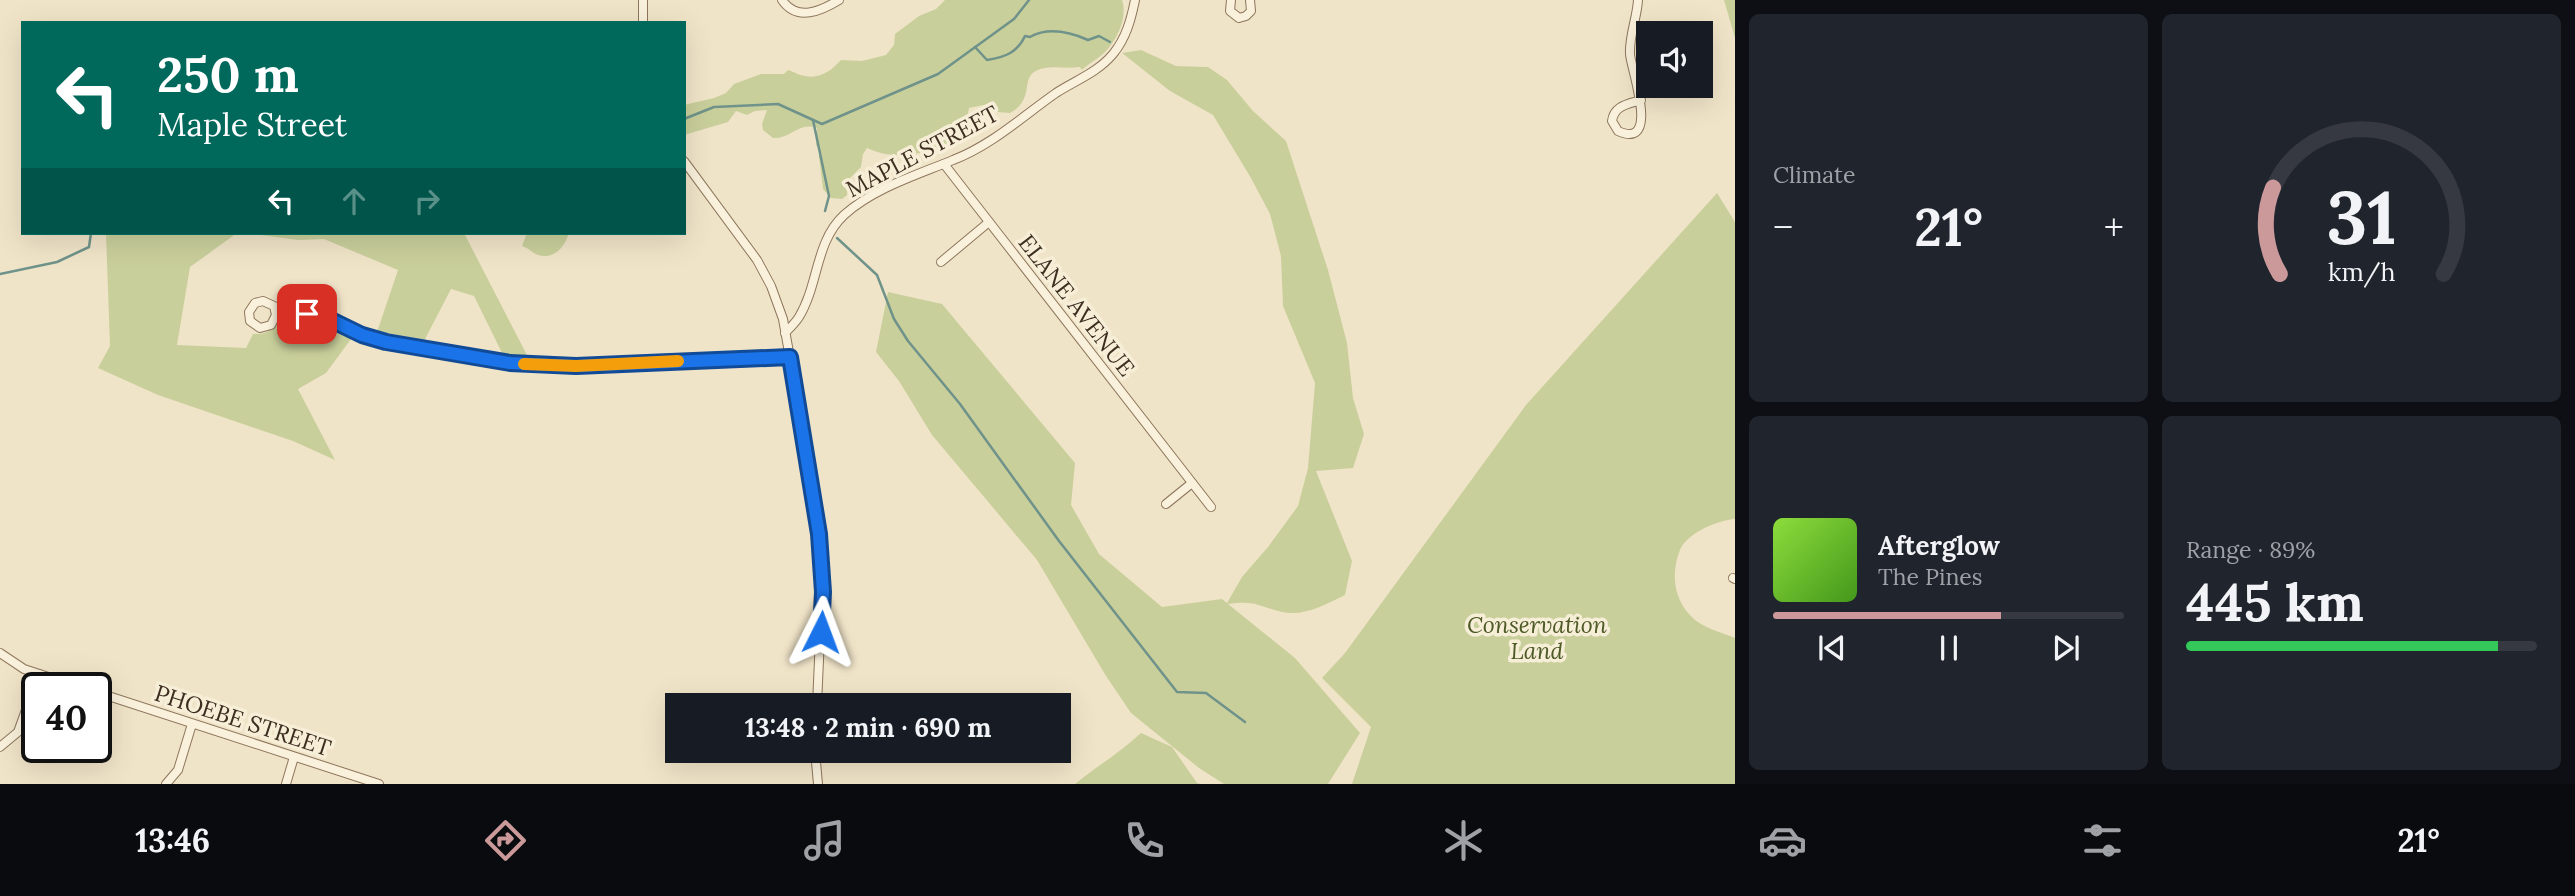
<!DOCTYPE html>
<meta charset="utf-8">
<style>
body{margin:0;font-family:Lora,serif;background:#20242c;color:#f1f3f6;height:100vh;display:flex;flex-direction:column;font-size:26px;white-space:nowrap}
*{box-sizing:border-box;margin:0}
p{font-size:23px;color:#9ea1a6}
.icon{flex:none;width:38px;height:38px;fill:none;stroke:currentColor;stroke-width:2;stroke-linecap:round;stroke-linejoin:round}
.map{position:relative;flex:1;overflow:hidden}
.details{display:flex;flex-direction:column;gap:14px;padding:14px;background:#0d0f14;width:840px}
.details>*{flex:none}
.top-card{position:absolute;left:21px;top:21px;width:665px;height:214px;border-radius:0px;box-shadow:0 7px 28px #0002;background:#00695c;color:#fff;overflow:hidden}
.fabs{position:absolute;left:1636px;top:21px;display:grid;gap:14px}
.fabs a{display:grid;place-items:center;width:77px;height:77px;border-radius:0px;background:#171b24;box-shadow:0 7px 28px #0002;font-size:35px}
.speed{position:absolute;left:21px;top:672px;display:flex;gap:14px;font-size:35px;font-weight:700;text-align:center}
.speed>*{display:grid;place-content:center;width:91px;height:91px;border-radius:50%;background:#171b24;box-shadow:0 7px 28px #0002;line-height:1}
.speed .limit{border:4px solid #111;border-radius:10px;background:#fff;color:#111}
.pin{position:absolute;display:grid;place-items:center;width:60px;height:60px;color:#fff;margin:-30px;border-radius:14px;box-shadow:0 4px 10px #0006}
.me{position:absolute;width:77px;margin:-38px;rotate:3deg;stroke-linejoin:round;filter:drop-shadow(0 0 5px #0008)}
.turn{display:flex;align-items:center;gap:24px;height:147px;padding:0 21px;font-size:32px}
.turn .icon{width:91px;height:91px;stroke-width:2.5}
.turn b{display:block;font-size:49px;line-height:60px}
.lanes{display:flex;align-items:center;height:66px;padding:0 21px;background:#0003;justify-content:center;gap:35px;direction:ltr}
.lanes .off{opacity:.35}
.big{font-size:52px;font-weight:700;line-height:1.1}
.details .widget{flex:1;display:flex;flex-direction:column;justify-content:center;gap:10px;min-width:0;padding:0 24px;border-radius:10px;background:#20242c}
.details .dial{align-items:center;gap:0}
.dial svg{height:182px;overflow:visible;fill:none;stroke:#363941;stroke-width:7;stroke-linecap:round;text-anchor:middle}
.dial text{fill:#f1f3f6;stroke:none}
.song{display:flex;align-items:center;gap:21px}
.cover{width:84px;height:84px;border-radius:10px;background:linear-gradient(135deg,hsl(90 70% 55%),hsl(100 70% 35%))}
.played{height:7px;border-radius:4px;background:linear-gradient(90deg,#cc999b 65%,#363941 65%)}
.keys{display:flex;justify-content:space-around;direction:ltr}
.heat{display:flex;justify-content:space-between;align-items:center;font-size:38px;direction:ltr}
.charge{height:10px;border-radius:5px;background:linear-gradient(90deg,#34c759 89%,#363941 0)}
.details .tiles{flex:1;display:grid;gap:14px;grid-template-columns:repeat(2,1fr)}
.trip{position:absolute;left:665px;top:693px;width:406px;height:70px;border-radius:0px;background:#171b24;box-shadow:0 7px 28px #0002;font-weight:700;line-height:70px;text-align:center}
.tab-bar{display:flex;height:112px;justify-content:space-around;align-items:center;background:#090b0e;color:#9ea1a6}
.tab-bar .icon{width:49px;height:49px}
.tab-bar .active{color:#cc999b}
.tab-bar b{font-size:32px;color:#f1f3f6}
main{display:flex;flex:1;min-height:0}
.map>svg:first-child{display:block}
</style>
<main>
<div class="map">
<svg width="1735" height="784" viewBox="0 0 1735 784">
<rect width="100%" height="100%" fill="#f0e4c8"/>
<g fill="#c9cf9b">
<path d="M 945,0 L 1122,0 C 1128,17 1117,40 1105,52 C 1098,59 1089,63 1082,70 L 1080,67 C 1068,69 1056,66 1045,68 C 1015,73 1039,97 1010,113 L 997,112 L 989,104 L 969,108 L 965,130 L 976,131 C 968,141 958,142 947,146 C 920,154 894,161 867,148 L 863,154 L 861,167 L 849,179 L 847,195 L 842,199 L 831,198 L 823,189 L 819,156 L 820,150 L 816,145 L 817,128 C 799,121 791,139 773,138 L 763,130 L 762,124 L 767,110 L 755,111 L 747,115 L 736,111 L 728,122 L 684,135 L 684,105 L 714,98 L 726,93 L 734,84 L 761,74 L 784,74 L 788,70 C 795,72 798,75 805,76 C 820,79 831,71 841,60 L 862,61 L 886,55 L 894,45 L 895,34 L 919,16 L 936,9 Z"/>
<path d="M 1724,0 L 1735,0 L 1735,38 Z"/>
<path d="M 1141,50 L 1176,66 L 1208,67 L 1227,80 L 1253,111 L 1286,141 L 1328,270 L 1347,343 L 1353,398 L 1364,434 L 1353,468 L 1316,471 L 1352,561 L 1345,595 C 1327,604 1303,617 1282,612 C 1258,606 1255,600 1228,604 L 1295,658 L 1360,733 L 1328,784 L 1224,784 L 1199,768 L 1131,713 L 1106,676 L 1037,560 L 932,435 L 899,381 L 876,352 L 888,292 L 942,304 L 1075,463 L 1071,505 L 1099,554 L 1162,607 L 1222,599 L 1227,603 L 1242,577 L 1268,547 L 1298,506 L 1308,468 L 1315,383 L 1283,306 L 1281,256 L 1270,214 L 1251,178 L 1213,115 L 1170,91 L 1122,53 Z"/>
<path d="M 1717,193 L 1735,222 L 1735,519 C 1718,520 1687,533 1680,550 C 1670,575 1674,602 1695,620 C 1705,628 1723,633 1735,638 L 1735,784 L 1352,784 L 1371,727 L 1322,678 L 1345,653 L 1526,405 Z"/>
<path d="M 106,233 L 237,233 L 190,267 L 177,345 L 246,348 L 253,334 C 268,335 271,328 283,321 C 303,308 333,331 351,339 L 326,373 L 298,389 L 335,460 L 293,441 L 158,395 L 98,368 L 110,346 Z"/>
<path d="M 246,233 L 464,233 L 530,361 L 505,359 L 474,296 L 451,289 L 423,343 L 377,332 L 398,270 L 324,239 L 298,240 Z"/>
<path d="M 527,233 L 569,233 C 565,246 555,260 538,255 C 532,253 529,248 522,246 Z"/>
<path d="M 1141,733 L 1172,747 L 1197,783 L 1201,784 L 1075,784 C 1097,766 1121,752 1141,733 Z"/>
</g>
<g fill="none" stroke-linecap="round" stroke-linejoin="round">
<g stroke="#6f938a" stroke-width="2.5">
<path d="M 975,47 L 987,60 C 1005,57 1017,53 1025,36 L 1030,37 C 1048,27 1070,32 1088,40 L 1099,36 L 1110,42"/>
<path d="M 684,119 L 714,107 L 778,104 L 822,124 L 938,74 L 1014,19 L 1029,0"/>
<path d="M 813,120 L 829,196 L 825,211"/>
<path d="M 837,238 L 877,275 L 894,319 L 908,341 L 960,404 L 1059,541 L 1177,692 L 1206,693 L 1245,722"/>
<path d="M 0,274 L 57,262 L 89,247 L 91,233"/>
</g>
<defs>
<g id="minor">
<path d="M 782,0 C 797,22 821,11 839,0"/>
<path d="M 1231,0 L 1230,11 L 1239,18 L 1246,16 L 1251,11 L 1250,0"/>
<path d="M 1638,0 C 1637,18 1629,36 1630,54 C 1630,66 1662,151 1618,131 L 1612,121 C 1614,105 1629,104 1641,100"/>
<path d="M 643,23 L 643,0"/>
<path d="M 684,161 L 757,260 L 771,286 L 783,319 L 793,375 L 823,569 L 817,705"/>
<path d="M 944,164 L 1211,507"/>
<path d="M 941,262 L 989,222"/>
<path d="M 276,315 L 274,306 L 263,301 L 255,303 L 249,312 L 250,321 L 260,328 L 271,325 L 276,315 L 315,315 L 361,335 L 386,342 L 510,363 L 576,366 L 790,357"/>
<path d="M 785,333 C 790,328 796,322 799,317 C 819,284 815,242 844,215 C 874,188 917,175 953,160 C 992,145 1023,116 1056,93 C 1076,80 1097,73 1113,54 C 1126,38 1131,20 1135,0"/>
<path d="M 1166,504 L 1192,483"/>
<path d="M 1733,578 L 1735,579"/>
<path d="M 0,653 L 24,669 L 82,688"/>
<path d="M 96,692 L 379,784"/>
<path d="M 0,747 L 18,732 L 39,674"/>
<path d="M 815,751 L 818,784"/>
<path d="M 166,784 L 178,770 L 192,724"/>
<path d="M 286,784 L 294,757"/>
</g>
</defs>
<use href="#minor" stroke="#8d765c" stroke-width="10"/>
<use href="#minor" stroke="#faf1dc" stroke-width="8"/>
</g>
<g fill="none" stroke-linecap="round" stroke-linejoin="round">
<defs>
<path id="route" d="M 307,314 L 323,316 L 362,335 L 386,342 L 510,363 L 576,366 L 790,357 L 819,534 L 823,592 L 821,632"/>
</defs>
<use href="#route" stroke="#114b97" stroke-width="18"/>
<use href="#route" stroke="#1a73e8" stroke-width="12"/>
<path stroke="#f59e0b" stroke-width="12" d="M 524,364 L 576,366 L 678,361"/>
</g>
<g text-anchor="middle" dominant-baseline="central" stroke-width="7" stroke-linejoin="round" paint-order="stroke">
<g font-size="23" fill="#3d2e20" stroke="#f7eed8">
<text transform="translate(922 151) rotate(-28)">MAPLE STREET</text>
<text transform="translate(1077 305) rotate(52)">ELANE AVENUE</text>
<text transform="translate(243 720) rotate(18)">PHOEBE STREET</text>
</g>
<g font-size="23" font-style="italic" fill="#4d5a26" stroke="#f7eed8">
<text x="1537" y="624">Conservation<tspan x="1537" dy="26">Land</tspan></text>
</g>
</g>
</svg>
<div class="fabs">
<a><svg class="icon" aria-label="sound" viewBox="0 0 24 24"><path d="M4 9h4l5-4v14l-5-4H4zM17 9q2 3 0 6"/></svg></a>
</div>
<div class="speed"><div class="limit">40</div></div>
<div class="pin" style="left:307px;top:314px;background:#d93025"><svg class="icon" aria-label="arrive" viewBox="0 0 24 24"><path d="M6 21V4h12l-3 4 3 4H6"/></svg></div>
<svg class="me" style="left:821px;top:632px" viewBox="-20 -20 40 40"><path d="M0-17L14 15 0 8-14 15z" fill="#1a73e8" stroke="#fff" stroke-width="4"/></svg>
<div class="trip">13:48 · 2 min · 690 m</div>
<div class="top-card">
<div class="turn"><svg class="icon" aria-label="left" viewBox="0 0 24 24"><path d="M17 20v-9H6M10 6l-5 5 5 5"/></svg><div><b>250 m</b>Maple Street</div></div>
<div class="lanes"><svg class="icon" aria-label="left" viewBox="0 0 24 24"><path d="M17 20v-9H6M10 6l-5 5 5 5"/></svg><svg class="icon off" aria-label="ahead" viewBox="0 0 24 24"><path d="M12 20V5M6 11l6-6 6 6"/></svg><svg class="icon off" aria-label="right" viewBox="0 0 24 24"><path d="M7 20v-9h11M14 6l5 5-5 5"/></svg></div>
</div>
</div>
<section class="details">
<div class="tiles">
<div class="widget"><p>Climate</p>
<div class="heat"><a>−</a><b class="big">21°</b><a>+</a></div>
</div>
<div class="widget dial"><svg viewBox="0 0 100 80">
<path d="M14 69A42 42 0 1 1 86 69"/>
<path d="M14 69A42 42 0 0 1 11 31" stroke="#cc999b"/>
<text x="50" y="56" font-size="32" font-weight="700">31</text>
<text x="50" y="72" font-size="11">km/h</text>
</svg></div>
<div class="widget">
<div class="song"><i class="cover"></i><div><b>Afterglow</b><p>The Pines</p></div></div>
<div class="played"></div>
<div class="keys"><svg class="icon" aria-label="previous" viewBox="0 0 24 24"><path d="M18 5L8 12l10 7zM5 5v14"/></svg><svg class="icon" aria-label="pause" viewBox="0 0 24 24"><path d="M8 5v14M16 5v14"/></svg><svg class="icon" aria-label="next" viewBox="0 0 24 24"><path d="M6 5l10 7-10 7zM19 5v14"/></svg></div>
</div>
<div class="widget"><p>Range · 89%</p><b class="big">445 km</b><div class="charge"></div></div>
</div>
</section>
</main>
<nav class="tab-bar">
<b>13:46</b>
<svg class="icon active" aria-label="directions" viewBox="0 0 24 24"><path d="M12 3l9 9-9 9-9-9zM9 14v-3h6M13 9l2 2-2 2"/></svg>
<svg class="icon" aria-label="music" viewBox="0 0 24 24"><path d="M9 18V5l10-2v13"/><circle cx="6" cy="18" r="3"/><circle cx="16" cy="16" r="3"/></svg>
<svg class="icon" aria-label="phone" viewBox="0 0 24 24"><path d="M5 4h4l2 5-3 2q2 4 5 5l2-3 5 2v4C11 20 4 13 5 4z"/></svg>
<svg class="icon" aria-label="climate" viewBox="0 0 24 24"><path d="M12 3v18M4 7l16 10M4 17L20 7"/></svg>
<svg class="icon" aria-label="car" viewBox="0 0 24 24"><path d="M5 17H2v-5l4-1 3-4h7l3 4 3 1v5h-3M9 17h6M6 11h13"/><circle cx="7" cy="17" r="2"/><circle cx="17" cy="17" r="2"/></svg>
<svg class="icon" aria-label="filters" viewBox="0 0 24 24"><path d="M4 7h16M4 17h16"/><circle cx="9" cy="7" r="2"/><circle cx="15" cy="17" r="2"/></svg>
<b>21°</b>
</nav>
